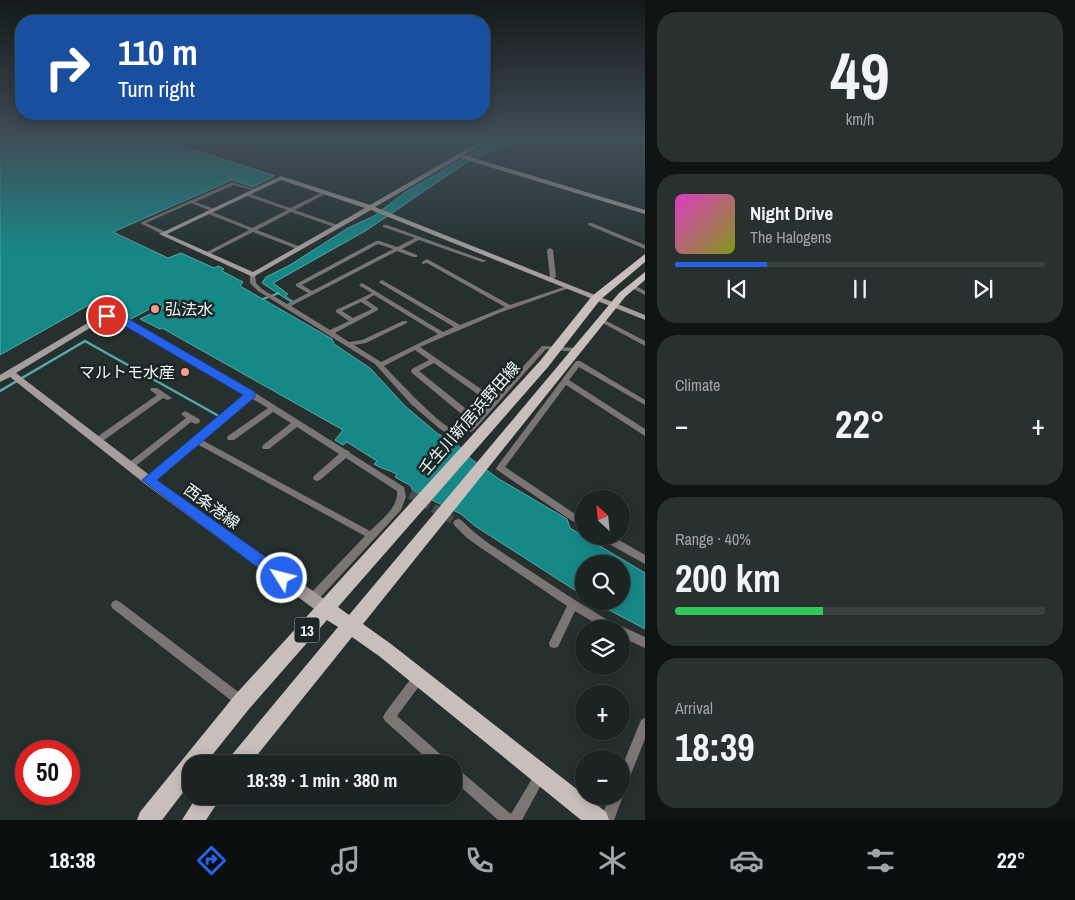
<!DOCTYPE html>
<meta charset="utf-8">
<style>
body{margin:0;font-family:"Archivo Narrow","Noto Sans JP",sans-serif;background:#293030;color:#f1f3f6;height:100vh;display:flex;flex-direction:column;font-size:19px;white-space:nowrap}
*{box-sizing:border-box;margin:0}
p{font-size:16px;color:#a0a4a6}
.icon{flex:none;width:28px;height:28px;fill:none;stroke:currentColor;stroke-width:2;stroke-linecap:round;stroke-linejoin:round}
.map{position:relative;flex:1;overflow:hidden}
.sheet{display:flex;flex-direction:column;gap:12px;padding:12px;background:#0f1413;width:430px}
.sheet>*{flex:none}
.banner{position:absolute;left:15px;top:15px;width:475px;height:105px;border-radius:20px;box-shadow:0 2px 12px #0003,0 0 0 1px #3a4141;background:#1a4fa0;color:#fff;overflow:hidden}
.needle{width:32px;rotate:333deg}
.fabs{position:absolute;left:575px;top:490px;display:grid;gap:10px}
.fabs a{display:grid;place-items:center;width:55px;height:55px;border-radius:50%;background:#1c2423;box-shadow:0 2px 12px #0003,0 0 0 1px #3a4141;font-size:25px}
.speed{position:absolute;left:15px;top:740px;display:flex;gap:10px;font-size:25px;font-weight:700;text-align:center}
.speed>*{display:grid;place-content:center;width:65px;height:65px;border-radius:50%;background:#1c2423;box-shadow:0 2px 12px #0003,0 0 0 1px #3a4141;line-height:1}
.speed .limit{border:8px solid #d22;background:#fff;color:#111}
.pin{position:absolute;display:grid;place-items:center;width:42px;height:42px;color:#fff;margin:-21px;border:2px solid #fff;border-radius:50%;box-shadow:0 1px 5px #0007}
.me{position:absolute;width:55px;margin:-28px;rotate:306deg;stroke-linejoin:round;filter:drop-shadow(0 0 4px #0008)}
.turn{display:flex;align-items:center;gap:18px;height:105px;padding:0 20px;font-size:22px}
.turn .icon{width:65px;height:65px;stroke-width:2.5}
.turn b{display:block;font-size:35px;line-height:42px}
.big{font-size:38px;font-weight:800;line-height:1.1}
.sheet .widget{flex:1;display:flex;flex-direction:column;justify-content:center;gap:8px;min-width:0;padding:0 18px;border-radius:20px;background:#293030}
.sheet .dial{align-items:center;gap:0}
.dial b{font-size:65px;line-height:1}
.song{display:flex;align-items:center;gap:15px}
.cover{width:60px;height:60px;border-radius:8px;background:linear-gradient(135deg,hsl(310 70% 55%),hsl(70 70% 35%))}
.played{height:5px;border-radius:2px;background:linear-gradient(90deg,#2563eb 25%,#3a4141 25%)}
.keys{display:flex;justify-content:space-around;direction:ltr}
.heat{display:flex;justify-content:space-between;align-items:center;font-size:28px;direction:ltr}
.charge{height:8px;border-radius:4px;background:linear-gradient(90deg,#34c759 40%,#3a4141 0)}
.trip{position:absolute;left:182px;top:755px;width:280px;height:50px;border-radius:20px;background:#1c2423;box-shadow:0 2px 12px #0003,0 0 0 1px #3a4141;font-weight:800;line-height:50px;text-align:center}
.menu{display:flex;height:80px;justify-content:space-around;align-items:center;background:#0b0e0e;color:#a0a4a6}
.menu .icon{width:35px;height:35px}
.menu .active{color:#2563eb}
.menu b{font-size:22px;color:#f1f3f6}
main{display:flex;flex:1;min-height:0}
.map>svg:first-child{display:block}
</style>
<main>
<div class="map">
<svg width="645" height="820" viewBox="0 0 645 820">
<rect width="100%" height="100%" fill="#25302f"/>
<g fill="#178888" stroke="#58a9a9">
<path d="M 0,141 L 166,141 L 275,176 L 253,187 L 232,180 L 113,232 L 168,258 L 181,253 L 214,268 L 218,266 L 224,269 L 222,271 L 243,282 L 240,286 L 332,339 L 334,344 L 370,368 L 405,406 L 438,434 L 456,443 L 471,459 L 499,479 L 567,519 L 570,528 L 645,573 L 645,629 L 592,601 L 621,601 L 621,564 L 584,564 L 584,596 L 475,526 L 461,514 L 413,491 L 411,486 L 395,477 L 397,474 C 389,470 382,469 374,464 L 377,461 L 347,442 L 343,445 L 335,440 L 343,430 L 162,328 L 160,329 L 140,319 L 161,309 L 163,306 L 159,304 L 129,320 L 120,313 L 113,312 L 112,308 L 94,302 L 0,355 Z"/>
<path d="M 515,141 L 470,160 L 367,230 L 273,283 L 288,294 L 285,296 L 293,301 L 291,302 L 262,283 L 266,277 L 290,265 L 348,228 L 374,216 L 404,193 L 491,142 Z"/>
</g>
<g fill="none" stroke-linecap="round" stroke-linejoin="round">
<path stroke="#58a9a9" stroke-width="2" d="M 263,299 L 279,293"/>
<path stroke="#58a9a9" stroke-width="2.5" d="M 0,391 L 85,341 L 217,415"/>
<path stroke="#434e4d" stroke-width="9" stroke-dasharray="9 4.5" stroke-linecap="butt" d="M 410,494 L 458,523"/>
<g fill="#7b7574" fill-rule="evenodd">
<path d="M 232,182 L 257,190 L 255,191 L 234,185 L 195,202 L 215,209 L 215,211 L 211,211 L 191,203 L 146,223 L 166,232 L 166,234 L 162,234 L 140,223 Z"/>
<path d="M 325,191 L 327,191 L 327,193 L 295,210 L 338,225 L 338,227 L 334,227 L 291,212 L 257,230 L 301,247 L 301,249 L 297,249 L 253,232 L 208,255 L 203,254 L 249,230 L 206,213 L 206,211 L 210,211 L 252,228 L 287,210 L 244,195 L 244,193 L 248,193 L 290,208 Z"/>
<path d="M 588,223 L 592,223 L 645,245 L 645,249 L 588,225 Z"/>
<path d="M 383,225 L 387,225 L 487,261 L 482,262 L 419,240 L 402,249 L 417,255 L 417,257 L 413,257 L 397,251 L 291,306 L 330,330 L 349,321 L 336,312 L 336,310 L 372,293 L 360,286 L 359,285 L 362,283 L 443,332 L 454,327 L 380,283 L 379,282 L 382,280 L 460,325 L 505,307 L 427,263 L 422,264 L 422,262 L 427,259 L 510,305 L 567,286 L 569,285 L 572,287 L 499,313 L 420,347 L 494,398 L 542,346 L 576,348 L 579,350 L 576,352 L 546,349 L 474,430 L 460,437 L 450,435 L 440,429 L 411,404 L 375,364 L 258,291 L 250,283 L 250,275 L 253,273 L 255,274 L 256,283 L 262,289 L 287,304 L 308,293 L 296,286 L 296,284 L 376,241 L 380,241 L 397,247 L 415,238 L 383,227 ZM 378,244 L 393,249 L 312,291 L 302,285 ZM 374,295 L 438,334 L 381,362 L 354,345 L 366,343 L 407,323 L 407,321 L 403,321 L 362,340 L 349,342 L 335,333 L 378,310 L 378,308 L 366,300 ZM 361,302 L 372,309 L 353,318 L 342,311 ZM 415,350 L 429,360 L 412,369 L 411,371 L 412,373 L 459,412 L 474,420 C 470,424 465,430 458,431 C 445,432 395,377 384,366 ZM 434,363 L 490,403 L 478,415 L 465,408 L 419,371 Z"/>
<path d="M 550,248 L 553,250 L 556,277 L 550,282 L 547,280 L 550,277 L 547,250 Z"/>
<path d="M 632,284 L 645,291 L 645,295 L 630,287 L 629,286 Z"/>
<path d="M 112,314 L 126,320 L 249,389 L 346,450 L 349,451 L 350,453 L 404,487 L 406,497 L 401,510 L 316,602 L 312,604 L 308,602 L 307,599 L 308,596 L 365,536 L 197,444 L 151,482 L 148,483 L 145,482 L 144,480 L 145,478 L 246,394 L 122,322 L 111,318 L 104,319 L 101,317 L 102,316 ZM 251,398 L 268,408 L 228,436 L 227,438 L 228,440 L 234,440 L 273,412 L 291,423 L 263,445 L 262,447 L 263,449 L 269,449 L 297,427 L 339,454 L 314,476 L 313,478 L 314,480 L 317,481 L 320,480 L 346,458 L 397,491 C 399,507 381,520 370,531 L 202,440 Z"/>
<path d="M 601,318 L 645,341 L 645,346 L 599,321 L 599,319 Z"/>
<path d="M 576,361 L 580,361 L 645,400 L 645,405 L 579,367 L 569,380 L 645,429 L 645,436 L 566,385 L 505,467 L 584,520 L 584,529 L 497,470 L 496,468 Z"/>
<path d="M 151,388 L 157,388 L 172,398 L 168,400 L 163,398 L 100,443 L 94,443 L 93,441 L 94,439 L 157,395 L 150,390 Z"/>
<path d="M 185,411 L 199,419 L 200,421 L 199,423 L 196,424 L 191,422 L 133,468 L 127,468 L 126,466 L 127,464 L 186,418 L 181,414 Z"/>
<path d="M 458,519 L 461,520 L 474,532 L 488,543 L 567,595 L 619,627 L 621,626 L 645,637 L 645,648 L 621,637 L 621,629 L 605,629 L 575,611 L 558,647 L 554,648 L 550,647 L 549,643 L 567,606 L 481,548 L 467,538 L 455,526 L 453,523 L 455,520 Z"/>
<path d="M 598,536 L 612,536 L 645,555 L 645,564 L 600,539 Z"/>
<path d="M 116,600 L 120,602 L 245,697 L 247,701 L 245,705 L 241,707 L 237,705 L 112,608 L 111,605 L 112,602 Z"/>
<path d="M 419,671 L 423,673 L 425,677 L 423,681 L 397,716 L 447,760 L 449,764 L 433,764 L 385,721 L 383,717 L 385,713 L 415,673 Z"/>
<path d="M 645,718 L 645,739 L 625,789 L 621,791 L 621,769 L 641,720 Z"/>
<path d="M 454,767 L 458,769 L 511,814 L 536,772 L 540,770 L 544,772 L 546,776 L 522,820 L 498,820 L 454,781 Z"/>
<path d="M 622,791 L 623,796 L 614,820 L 600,820 L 610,796 L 621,796 Z"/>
</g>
<g fill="#a69e9d" fill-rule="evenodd">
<path d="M 481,141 L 487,141 L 464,155 L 645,210 L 645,214 L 460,158 L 375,207 L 645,315 L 645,320 L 371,210 L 253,277 L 159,234 L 281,176 L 370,205 ZM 281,180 L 365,208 L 253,272 L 167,234 Z"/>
<path d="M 101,315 L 107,315 L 108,317 L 16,373 L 152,477 L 331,604 L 333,609 L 331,614 L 326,615 L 321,614 L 144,483 L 10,377 L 0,382 L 0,375 Z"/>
</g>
<g fill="#c8bebc" fill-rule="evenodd">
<path d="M 645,254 L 645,262 L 600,300 L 548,367 L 338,607 L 349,615 L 619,293 L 645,272 L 645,280 L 625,297 L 363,624 L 391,644 L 606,812 L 609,820 L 581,820 L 379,656 L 352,637 L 250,764 L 227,764 L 230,757 L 338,627 L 327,620 L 249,709 L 205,764 L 191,764 L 191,782 L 162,820 L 137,820 L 140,812 L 235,695 L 540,361 L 592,296 Z"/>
<path d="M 197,796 L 222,796 L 206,820 L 182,820 Z"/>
</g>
</g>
<linearGradient id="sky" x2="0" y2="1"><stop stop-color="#141a1a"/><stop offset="0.55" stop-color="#404e58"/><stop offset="1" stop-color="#404e58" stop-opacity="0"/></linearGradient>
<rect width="645" height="256" fill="url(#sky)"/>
<path fill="#2563eb" stroke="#184099" d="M 103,314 L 127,318 L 255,392 L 255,397 L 157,480 L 288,573 L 290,578 L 288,582 L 282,584 L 277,582 L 142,480 L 243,395 L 120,323 L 103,318 Z"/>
<g fill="#f59d8e" stroke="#1b2626" stroke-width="2">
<circle cx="155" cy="309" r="5"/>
<circle cx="185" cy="372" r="5"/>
</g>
<g text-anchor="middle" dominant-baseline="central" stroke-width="5" stroke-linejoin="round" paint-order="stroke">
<rect fill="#1b2626" stroke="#afb8b8" stroke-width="1" x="294.5" y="617.5" width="25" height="25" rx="4"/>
<g font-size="15" font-weight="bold" fill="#eff6f6">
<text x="307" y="630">13</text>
</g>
<g font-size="16" fill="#eff6f6" stroke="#1b2626" text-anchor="start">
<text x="165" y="309">弘法水</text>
<text x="175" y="372" text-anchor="end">マルトモ水産</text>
</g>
<g font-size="16" fill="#eff6f6" stroke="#1b2626">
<text transform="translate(469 418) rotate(-49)">壬生川新居浜野田線</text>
<text transform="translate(212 506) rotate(36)">西条港線</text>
</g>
</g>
</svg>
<div class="fabs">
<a><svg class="needle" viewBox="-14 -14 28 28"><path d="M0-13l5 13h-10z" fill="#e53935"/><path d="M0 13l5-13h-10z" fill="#a0a4a6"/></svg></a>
<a><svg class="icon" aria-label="search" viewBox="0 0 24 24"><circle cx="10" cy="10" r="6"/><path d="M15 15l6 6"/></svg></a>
<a><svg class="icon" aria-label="layers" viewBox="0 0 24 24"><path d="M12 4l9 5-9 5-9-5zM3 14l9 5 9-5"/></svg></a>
<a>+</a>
<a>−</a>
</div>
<div class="speed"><div class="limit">50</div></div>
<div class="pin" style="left:107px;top:316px;background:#d93025"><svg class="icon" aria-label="arrive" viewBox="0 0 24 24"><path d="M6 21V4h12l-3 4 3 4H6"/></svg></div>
<svg class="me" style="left:282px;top:578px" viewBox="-20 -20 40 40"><circle r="17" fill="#2563eb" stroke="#fff" stroke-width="3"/><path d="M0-11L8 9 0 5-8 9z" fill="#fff"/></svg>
<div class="trip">18:39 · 1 min · 380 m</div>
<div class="banner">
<div class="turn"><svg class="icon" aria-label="right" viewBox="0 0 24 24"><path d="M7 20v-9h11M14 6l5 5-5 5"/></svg><div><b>110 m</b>Turn right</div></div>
</div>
</div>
<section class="sheet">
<div class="widget dial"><b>49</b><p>km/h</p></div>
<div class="widget">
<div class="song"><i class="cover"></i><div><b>Night Drive</b><p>The Halogens</p></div></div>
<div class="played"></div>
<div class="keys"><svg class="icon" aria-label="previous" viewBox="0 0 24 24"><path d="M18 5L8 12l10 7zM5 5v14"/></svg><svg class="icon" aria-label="pause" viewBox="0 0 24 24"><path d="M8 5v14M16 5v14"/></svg><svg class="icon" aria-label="next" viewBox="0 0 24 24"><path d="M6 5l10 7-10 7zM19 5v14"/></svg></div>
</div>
<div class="widget"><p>Climate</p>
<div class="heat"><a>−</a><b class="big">22°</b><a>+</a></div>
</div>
<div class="widget"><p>Range · 40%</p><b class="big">200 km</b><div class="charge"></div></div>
<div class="widget"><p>Arrival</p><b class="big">18:39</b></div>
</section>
</main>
<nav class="menu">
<b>18:38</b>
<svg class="icon active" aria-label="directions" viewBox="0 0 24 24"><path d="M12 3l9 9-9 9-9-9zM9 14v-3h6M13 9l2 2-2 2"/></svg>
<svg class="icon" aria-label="music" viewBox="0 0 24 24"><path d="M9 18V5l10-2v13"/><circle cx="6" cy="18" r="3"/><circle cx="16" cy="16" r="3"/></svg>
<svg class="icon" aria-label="phone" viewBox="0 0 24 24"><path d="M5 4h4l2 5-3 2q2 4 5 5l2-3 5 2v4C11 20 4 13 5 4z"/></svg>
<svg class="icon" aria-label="climate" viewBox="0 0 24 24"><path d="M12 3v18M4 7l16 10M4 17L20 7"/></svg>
<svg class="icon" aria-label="car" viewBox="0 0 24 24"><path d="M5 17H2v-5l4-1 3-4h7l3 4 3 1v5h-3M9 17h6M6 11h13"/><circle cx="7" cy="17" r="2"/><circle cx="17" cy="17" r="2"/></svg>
<svg class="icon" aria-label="filters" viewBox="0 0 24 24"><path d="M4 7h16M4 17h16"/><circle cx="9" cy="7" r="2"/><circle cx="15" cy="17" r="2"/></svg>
<b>22°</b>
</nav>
